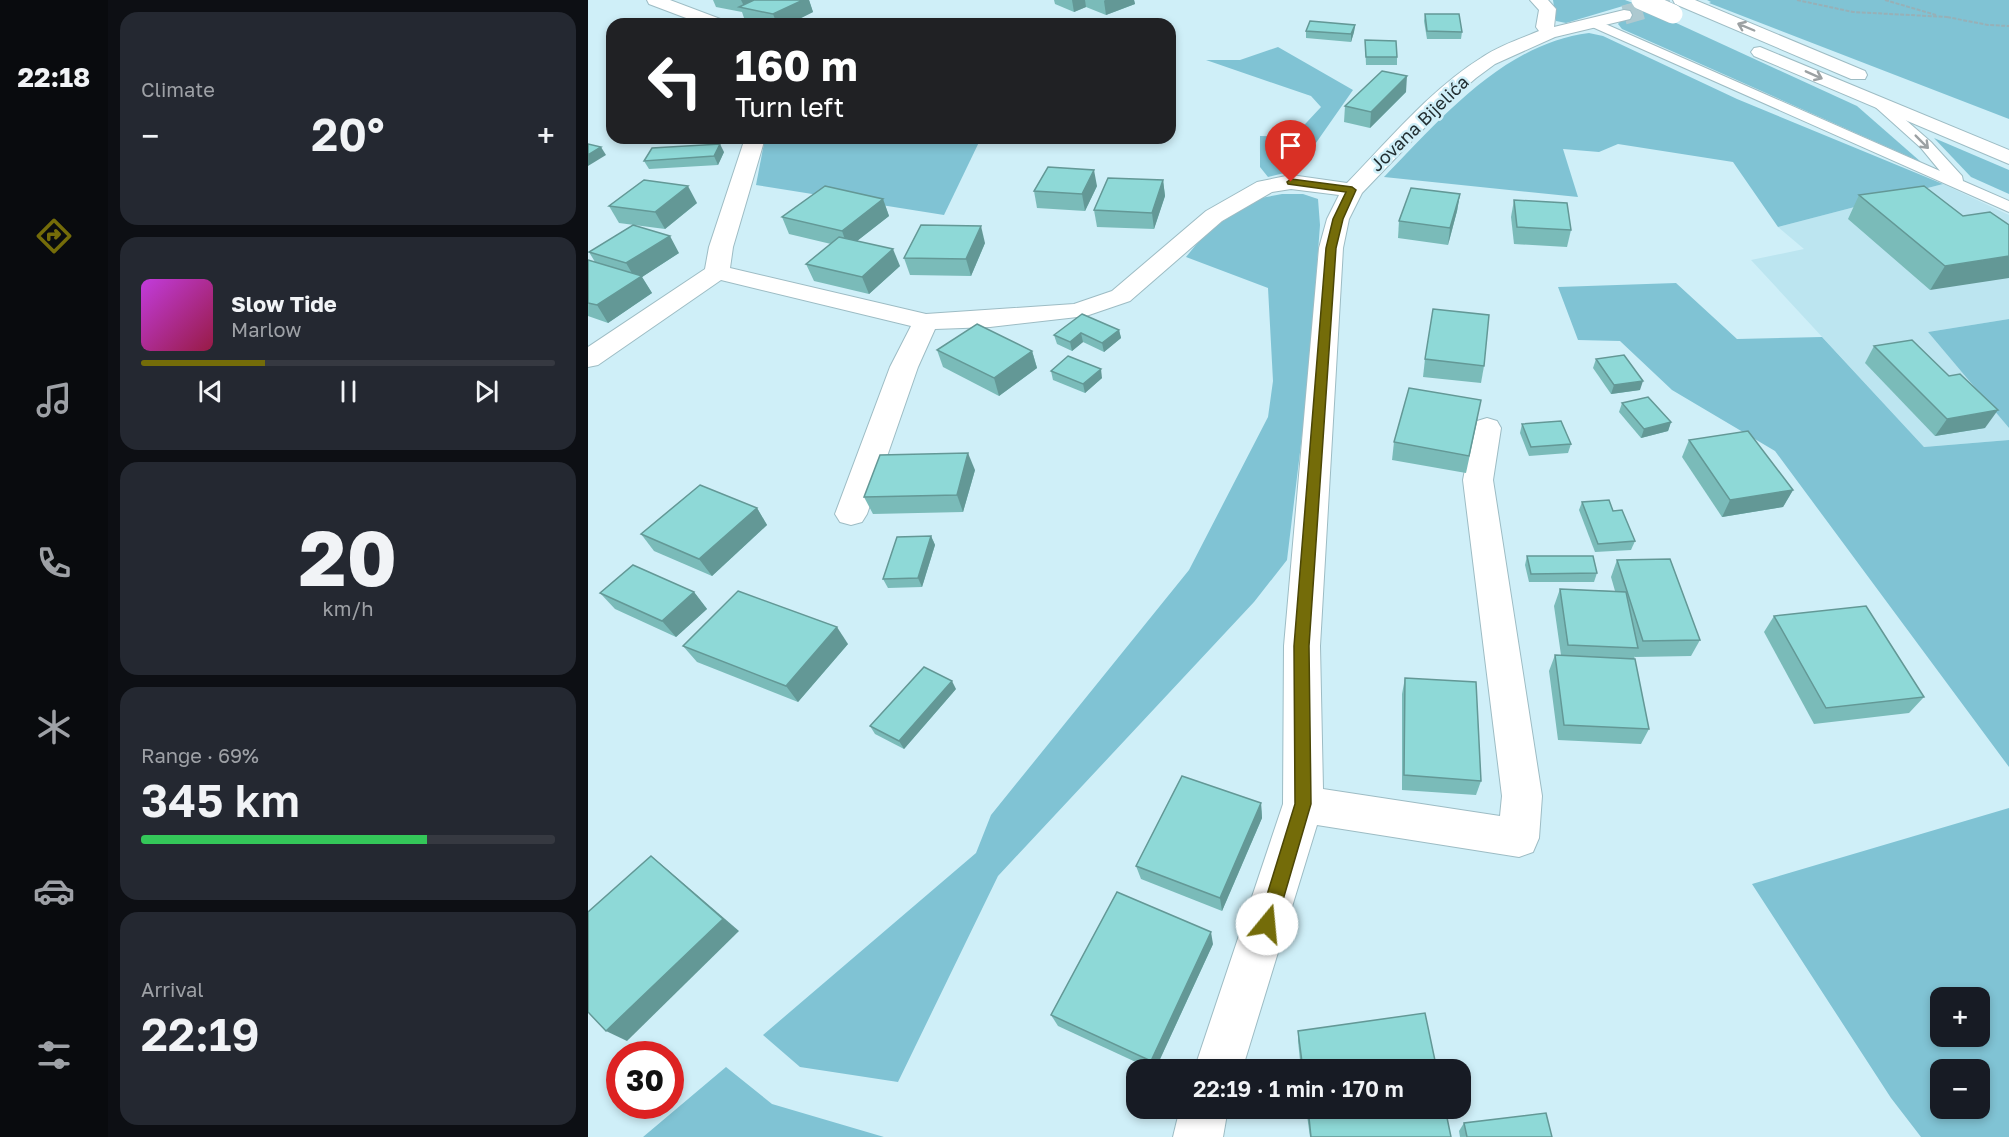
<!DOCTYPE html>
<meta charset="utf-8">
<style>
body{margin:0;font-family:"Golos Text",sans-serif;background:#242831;color:#f1f3f6;height:100vh;display:flex;flex-direction:column;font-size:22px;white-space:nowrap}
*{box-sizing:border-box;margin:0}
p{font-size:20px;color:#9ea1a6}
.icon{flex:none;width:33px;height:33px;fill:none;stroke:currentColor;stroke-width:2;stroke-linecap:round;stroke-linejoin:round}
.map{position:relative;flex:1;overflow:hidden}
.sheet{display:flex;flex-direction:column;gap:12px;padding:12px;background:#0d0f14;width:480px}
.sheet>*{flex:none}
.top-card{position:absolute;left:18px;top:18px;width:570px;height:126px;border-radius:18px;box-shadow:0 3px 9px #0003;background:#202124;color:#fff;overflow:hidden}
.buttons{position:absolute;left:1342px;top:987px;display:grid;gap:12px}
.buttons a{display:grid;place-items:center;width:60px;height:60px;border-radius:12px;background:#171b24;box-shadow:0 3px 9px #0003;font-size:30px}
.speed{position:absolute;left:18px;top:1041px;display:flex;gap:12px;font-size:30px;font-weight:700;text-align:center}
.speed>*{display:grid;place-content:center;width:78px;height:78px;border-radius:50%;background:#171b24;box-shadow:0 3px 9px #0003;line-height:1}
.speed .limit{border:9px solid #d22;background:#fff;color:#111}
.pin{position:absolute;display:grid;place-items:center;width:51px;height:51px;color:#fff;margin:-62px -26px;border-radius:50% 50% 50% 0;rotate:-45deg;box-shadow:0 0 6px #0007}
.pin .icon{rotate:45deg}
.me{position:absolute;width:66px;margin:-33px;rotate:17deg;stroke-linejoin:round;filter:drop-shadow(0 0 4px #0008)}
.turn{display:flex;align-items:center;gap:21px;height:126px;padding:0 30px;font-size:27px}
.turn .icon{width:78px;height:78px;stroke-width:2.5}
.turn b{display:block;font-size:42px;line-height:51px}
.big{font-size:45px;font-weight:600;line-height:1.1}
.sheet .widget{flex:1;display:flex;flex-direction:column;justify-content:center;gap:9px;min-width:0;padding:0 21px;border-radius:18px;background:#242831}
.sheet .dial{align-items:center;gap:0}
.dial b{font-size:78px;line-height:1}
.song{display:flex;align-items:center;gap:18px}
.cover{width:72px;height:72px;border-radius:9px;background:linear-gradient(135deg,hsl(290 70% 55%),hsl(340 70% 35%))}
.played{height:6px;border-radius:3px;background:linear-gradient(90deg,#746c09 30%,#363941 30%)}
.keys{display:flex;justify-content:space-around;direction:ltr}
.heat{display:flex;justify-content:space-between;align-items:center;font-size:33px;direction:ltr}
.charge{height:9px;border-radius:4px;background:linear-gradient(90deg,#34c759 69%,#363941 0)}
.trip{position:absolute;left:538px;top:1059px;width:345px;height:60px;border-radius:18px;background:#171b24;box-shadow:0 3px 9px #0003;font-weight:600;line-height:60px;text-align:center}
main{display:flex;flex:1;min-height:0}
.dock{display:flex;flex-direction:column;width:108px;justify-content:space-around;align-items:center;background:#090b0e;color:#9ea1a6}
.dock .icon{width:42px;height:42px}
.dock .on{color:#746c09}
.dock b{font-size:27px;color:#f1f3f6}
.map>svg:first-child{display:block}
</style>
<main>
<nav class="dock">
<b>22:18</b>
<svg class="icon on" aria-label="directions" viewBox="0 0 24 24"><path d="M12 3l9 9-9 9-9-9zM9 14v-3h6M13 9l2 2-2 2"/></svg>
<svg class="icon" aria-label="music" viewBox="0 0 24 24"><path d="M9 18V5l10-2v13"/><circle cx="6" cy="18" r="3"/><circle cx="16" cy="16" r="3"/></svg>
<svg class="icon" aria-label="phone" viewBox="0 0 24 24"><path d="M5 4h4l2 5-3 2q2 4 5 5l2-3 5 2v4C11 20 4 13 5 4z"/></svg>
<svg class="icon" aria-label="climate" viewBox="0 0 24 24"><path d="M12 3v18M4 7l16 10M4 17L20 7"/></svg>
<svg class="icon" aria-label="car" viewBox="0 0 24 24"><path d="M5 17H2v-5l4-1 3-4h7l3 4 3 1v5h-3M9 17h6M6 11h13"/><circle cx="7" cy="17" r="2"/><circle cx="17" cy="17" r="2"/></svg>
<svg class="icon" aria-label="filters" viewBox="0 0 24 24"><path d="M4 7h16M4 17h16"/><circle cx="9" cy="7" r="2"/><circle cx="15" cy="17" r="2"/></svg>
</nav>
<section class="sheet">
<div class="widget"><p>Climate</p>
<div class="heat"><a>−</a><b class="big">20°</b><a>+</a></div>
</div>
<div class="widget">
<div class="song"><i class="cover"></i><div><b>Slow Tide</b><p>Marlow</p></div></div>
<div class="played"></div>
<div class="keys"><svg class="icon" aria-label="previous" viewBox="0 0 24 24"><path d="M18 5L8 12l10 7zM5 5v14"/></svg><svg class="icon" aria-label="pause" viewBox="0 0 24 24"><path d="M8 5v14M16 5v14"/></svg><svg class="icon" aria-label="next" viewBox="0 0 24 24"><path d="M6 5l10 7-10 7zM19 5v14"/></svg></div>
</div>
<div class="widget dial"><b>20</b><p>km/h</p></div>
<div class="widget"><p>Range · 69%</p><b class="big">345 km</b><div class="charge"></div></div>
<div class="widget"><p>Arrival</p><b class="big">22:19</b></div>
</section>
<div class="map">
<svg width="1421" height="1137" viewBox="0 0 1421 1137">
<rect width="100%" height="100%" fill="#cfeff8"/>
<path fill="#bce5f0" d="M 1355,184 L 1421,215 L 1421,319 L 1340,332 L 1421,428 L 1421,440 L 1336,447 L 1163,260 L 1216,249 L 1190,227 Z"/>
<g fill="#80c3d4" fill-rule="evenodd">
<path d="M 965,0 L 1037,0 L 1045,3 L 978,23 L 968,21 Z"/>
<path d="M 1119,0 L 1421,0 L 1421,119 L 1121,3 L 1123,2 Z"/>
<path d="M 1060,10 L 1269,106 L 1333,162 L 1034,29 L 1030,24 L 1035,18 Z"/>
<path d="M 1001,33 L 1015,36 L 1149,99 L 1355,184 L 1190,227 L 1145,162 L 1030,144 L 1011,152 L 975,149 L 990,197 L 796,177 C 853,119 915,44 1001,33 Z"/>
<path d="M 690,47 L 765,90 L 709,170 L 680,177 L 672,167 L 672,136 L 705,137 L 733,107 L 723,96 L 618,60 L 652,60 Z"/>
<path d="M 177,138 L 393,138 L 356,215 L 168,185 Z"/>
<path d="M 1346,138 L 1421,170 L 1421,194 L 1383,177 Z"/>
<path d="M 694,194 L 715,194 L 730,199 L 732,225 L 720,386 L 699,560 L 666,602 L 410,876 L 310,1082 L 212,1067 L 175,1035 L 388,853 L 403,815 L 601,570 L 680,417 L 685,381 L 680,288 L 598,257 L 620,230 L 673,198 Z"/>
<path d="M 1088,283 L 1149,339 L 1234,337 L 1336,447 L 1421,440 L 1421,767 L 1187,451 L 1084,390 L 1032,341 L 990,340 L 970,287 Z"/>
<path d="M 1421,319 L 1421,428 L 1340,332 Z"/>
<path d="M 1421,808 L 1421,1137 L 1333,1137 L 1303,1098 L 1164,884 ZM 1353,998 L 1392,998 L 1392,1036 L 1353,1036 ZM 1353,1070 L 1392,1070 L 1392,1108 L 1353,1108 Z"/>
<path d="M 138,1067 L 184,1104 L 296,1137 L 55,1137 Z"/>
</g>
<g fill="none" stroke-linecap="round" stroke-linejoin="round">
<path stroke="#adc9d0" stroke-width="19" stroke-dasharray="19 10" stroke-linecap="butt" d="M 1036,15 L 1089,0"/>
<defs>
<path id="service" d="M 1006,19 L 1352,171 L 1333,148 L 1284,104 L 1286,101 L 1296,101 L 1343,142 L 1374,176 L 1375,181 L 1421,201 L 1421,212 L 1002,26 L 1000,23 Z"/>
<g id="minor">
<path d="M 59,0 L 82,0 L 135,20 L 138,24 L 114,24 L 61,4 Z"/>
<path d="M 942,0 L 960,0 L 968,9 L 966,27 L 1036,10 L 1042,11 L 1044,15 L 1042,19 L 967,37 L 907,64 L 888,78 L 867,96 L 774,193 L 761,219 L 755,248 L 732,646 L 735,789 L 912,816 L 914,796 L 875,480 L 885,428 L 889,421 L 899,418 L 909,421 L 913,428 L 905,480 L 954,796 L 951,838 L 945,852 L 931,857 L 729,825 L 654,1070 L 606,1070 L 695,804 L 696,646 L 731,248 L 739,219 L 751,195 L 703,189 L 684,192 L 634,221 L 542,301 L 498,316 L 402,327 L 347,329 L 330,367 L 279,514 L 274,522 L 263,525 L 252,522 L 247,514 L 302,367 L 323,326 L 133,280 L 10,365 L 0,367 L 0,347 L 117,269 L 121,247 L 157,138 L 177,138 L 145,247 L 142,268 L 338,314 L 486,304 L 524,291 L 618,211 L 669,182 L 703,175 L 759,183 C 800,141 843,89 893,58 C 910,46 932,39 951,31 L 948,27 L 951,10 Z"/>
<path d="M 592,1108 L 640,1108 L 635,1137 L 585,1137 Z"/>
</g>
<path id="primary" d="M 1172,47 L 1421,150 L 1421,164 L 1166,56 L 1163,52 L 1166,48 Z"/>
<path id="trunk" d="M 1085,0 L 1107,0 L 1277,71 L 1279,75 L 1277,79 L 1263,79 L 1087,4 Z"/>
</defs>
<use href="#service" stroke="#9dbcc4" stroke-width="2"/>
<use href="#minor" stroke="#9dbcc4" stroke-width="2"/>
<use href="#primary" stroke="#9dbcc4" stroke-width="2"/>
<use href="#trunk" stroke="#9dbcc4" stroke-width="2"/>
<g stroke="#97b0b7" stroke-width="2" stroke-dasharray="4 1.5" stroke-linecap="butt">
<path d="M 1209,0 L 1265,12 L 1359,17"/>
<path d="M 1297,0 L 1348,15"/>
<path d="M 1359,17 L 1400,25 L 1421,26"/>
</g>
<use href="#service" fill="#fff" fill-rule="evenodd"/>
<use href="#minor" fill="#fff" fill-rule="evenodd"/>
<use href="#primary" fill="#fff" fill-rule="evenodd"/>
<use href="#trunk" fill="#fff" fill-rule="evenodd"/>
<defs>
<path id="trunk-bridge" d="M 1053,0 L 1085,14"/>
</defs>
<use href="#trunk-bridge" stroke="#9dbcc4" stroke-width="20" stroke-linecap="butt"/>
<use href="#trunk-bridge" stroke="#fff" stroke-width="19"/>
</g>
<g fill="#7abbb9">
<path d="M 125,0 L 221,0 L 225,12 L 201,24 L 170,24 L 157,21 L 154,12 L 128,7 Z"/>
<path d="M 466,0 L 546,0 L 547,4 L 518,15 L 498,7 L 486,12 L 467,4 Z"/>
<path d="M 837,14 L 874,32 L 873,39 L 839,39 L 836,21 Z"/>
<path d="M 767,25 L 766,32 L 763,42 L 718,38 L 718,31 Z"/>
<path d="M 777,40 L 809,57 L 809,65 L 778,65 Z"/>
<path d="M 818,92 L 782,128 L 756,122 L 757,106 Z"/>
<path d="M 136,152 L 130,165 L 61,169 L 56,161 Z"/>
<path d="M 575,180 L 577,196 L 566,229 L 509,227 L 506,210 Z"/>
<path d="M 509,186 L 497,211 L 449,208 L 446,191 Z"/>
<path d="M 872,194 L 869,211 L 860,245 L 810,238 L 811,221 Z"/>
<path d="M 1271,195 L 1375,216 L 1402,212 L 1342,290 L 1260,219 Z"/>
<path d="M 295,199 L 301,216 L 269,241 L 312,266 L 281,294 L 226,281 L 218,264 L 243,244 L 201,234 L 194,217 Z"/>
<path d="M 926,200 L 983,230 L 979,247 L 926,244 L 923,217 Z"/>
<path d="M 109,203 L 77,229 L 31,223 L 21,206 Z"/>
<path d="M 397,243 L 383,276 L 322,275 L 316,258 Z"/>
<path d="M 1,252 L 91,253 L 54,277 L 64,293 L 20,323 L 0,316 L 0,260 L 7,262 Z"/>
<path d="M 531,330 L 533,338 L 516,352 L 495,342 L 484,351 L 469,344 L 466,335 Z"/>
<path d="M 1286,346 L 1397,428 L 1347,436 L 1277,363 Z"/>
<path d="M 349,350 L 444,351 L 449,368 L 411,396 L 355,367 Z"/>
<path d="M 837,359 L 896,366 L 893,383 L 835,377 Z"/>
<path d="M 1008,359 L 1052,390 L 1023,394 L 1005,368 Z"/>
<path d="M 463,371 L 514,378 L 497,393 L 465,380 Z"/>
<path d="M 1034,403 L 1083,422 L 1080,431 L 1053,438 L 1031,412 Z"/>
<path d="M 890,417 L 878,473 L 804,460 L 806,442 Z"/>
<path d="M 934,424 L 983,444 L 980,453 L 941,456 L 932,433 Z"/>
<path d="M 1101,440 L 1205,490 L 1195,507 L 1134,517 L 1094,457 Z"/>
<path d="M 387,470 L 375,512 L 285,514 L 276,497 Z"/>
<path d="M 994,502 L 1025,511 L 1047,541 L 1043,550 L 1007,552 L 991,510 Z"/>
<path d="M 169,508 L 179,525 L 124,576 L 66,551 L 53,534 Z"/>
<path d="M 343,536 L 347,545 L 334,587 L 300,588 L 295,579 Z"/>
<path d="M 939,556 L 1009,573 L 1006,582 L 941,582 L 937,565 Z"/>
<path d="M 1029,560 L 1112,640 L 1103,656 L 1047,657 L 1047,656 L 1046,659 L 1061,729 L 1053,744 L 970,740 L 961,671 L 967,655 L 973,655 L 966,606 L 972,589 L 1027,591 L 1023,577 Z"/>
<path d="M 106,592 L 119,609 L 88,637 L 27,609 L 12,593 Z"/>
<path d="M 1186,616 L 1336,697 L 1321,713 L 1226,724 L 1176,632 Z"/>
<path d="M 260,644 L 210,702 L 109,662 L 95,646 Z"/>
<path d="M 817,678 L 893,781 L 888,795 L 814,790 L 814,694 Z"/>
<path d="M 368,689 L 316,749 L 287,734 L 282,726 Z"/>
<path d="M 673,803 L 674,818 L 634,911 L 553,879 L 548,866 Z"/>
<path d="M 625,944 L 567,1070 L 565,1070 L 470,1026 L 463,1015 Z"/>
<path d="M 710,1031 L 849,1070 L 713,1070 L 710,1041 Z"/>
<path d="M 718,1108 L 857,1108 L 863,1137 L 722,1137 Z"/>
<path d="M 876,1123 L 964,1137 L 872,1137 L 871,1131 Z"/>
</g>
<g fill="#639896">
<path d="M 153,0 L 188,0 L 157,8 Z"/>
<path d="M 215,0 L 221,0 L 225,12 L 201,24 L 189,24 L 185,14 Z"/>
<path d="M 484,0 L 497,0 L 498,7 L 486,12 Z"/>
<path d="M 517,0 L 546,0 L 547,4 L 518,15 L 516,1 Z"/>
<path d="M 767,25 L 766,32 L 763,42 L 763,34 Z"/>
<path d="M 819,76 L 818,92 L 782,128 L 783,112 Z"/>
<path d="M 132,144 L 136,152 L 130,165 L 126,156 Z"/>
<path d="M 13,147 L 18,155 L 0,166 L 0,155 Z"/>
<path d="M 506,170 L 509,186 L 497,211 L 494,194 Z"/>
<path d="M 575,180 L 577,196 L 566,229 L 564,213 Z"/>
<path d="M 100,186 L 109,203 L 77,229 L 67,212 Z"/>
<path d="M 872,194 L 869,211 L 860,245 L 862,228 Z"/>
<path d="M 295,199 L 301,216 L 260,248 L 254,231 Z"/>
<path d="M 393,226 L 397,243 L 383,276 L 378,259 Z"/>
<path d="M 82,236 L 91,253 L 54,277 L 64,293 L 20,323 L 9,305 L 48,280 L 38,263 Z"/>
<path d="M 305,249 L 312,266 L 281,294 L 274,277 Z"/>
<path d="M 1421,256 L 1421,278 L 1342,290 L 1357,266 Z"/>
<path d="M 531,330 L 533,338 L 516,352 L 514,343 Z"/>
<path d="M 493,333 L 495,342 L 484,351 L 482,342 Z"/>
<path d="M 444,351 L 449,368 L 411,396 L 406,378 Z"/>
<path d="M 513,369 L 514,378 L 497,393 L 495,384 Z"/>
<path d="M 1055,381 L 1052,390 L 1023,394 L 1026,385 Z"/>
<path d="M 1410,410 L 1397,428 L 1347,436 L 1359,419 Z"/>
<path d="M 1083,422 L 1080,431 L 1053,438 L 1056,429 Z"/>
<path d="M 380,453 L 387,470 L 375,512 L 369,495 Z"/>
<path d="M 1205,490 L 1195,507 L 1134,517 L 1142,500 Z"/>
<path d="M 169,508 L 179,525 L 124,576 L 111,559 Z"/>
<path d="M 343,536 L 347,545 L 334,587 L 330,578 Z"/>
<path d="M 106,592 L 119,609 L 88,637 L 74,621 Z"/>
<path d="M 249,627 L 260,644 L 210,702 L 198,686 Z"/>
<path d="M 364,681 L 368,689 L 316,749 L 311,741 Z"/>
<path d="M 673,803 L 674,818 L 634,911 L 632,898 Z"/>
<path d="M 63,856 L 80,870 L 151,931 L 39,1041 L 18,1031 Z"/>
<path d="M 623,932 L 625,944 L 567,1070 L 563,1061 Z"/>
</g>
<g fill="#8ed9d7" stroke="#639896" stroke-width="1.5">
<path d="M 166,0 L 215,0 L 185,14 L 151,7 Z"/>
<path d="M 837,14 L 871,14 L 874,32 L 839,31 Z"/>
<path d="M 722,21 L 767,25 L 763,34 L 718,31 Z"/>
<path d="M 777,40 L 808,41 L 809,57 L 778,57 Z"/>
<path d="M 794,71 L 819,76 L 783,112 L 757,106 Z"/>
<path d="M 0,144 L 13,147 L 0,155 Z"/>
<path d="M 132,144 L 126,156 L 56,161 L 64,148 Z"/>
<path d="M 460,167 L 506,170 L 494,194 L 446,191 Z"/>
<path d="M 520,178 L 575,180 L 564,213 L 506,210 Z"/>
<path d="M 56,180 L 100,186 L 67,212 L 21,206 Z"/>
<path d="M 237,186 L 295,199 L 254,231 L 194,217 Z"/>
<path d="M 1336,186 L 1375,216 L 1402,212 L 1421,225 L 1421,256 L 1357,266 L 1271,195 Z"/>
<path d="M 823,188 L 872,194 L 862,228 L 811,221 Z"/>
<path d="M 926,200 L 979,203 L 983,230 L 929,227 Z"/>
<path d="M 45,225 L 82,236 L 38,263 L 1,252 Z"/>
<path d="M 333,225 L 393,226 L 378,259 L 316,258 Z"/>
<path d="M 251,237 L 305,249 L 274,277 L 218,264 Z"/>
<path d="M 0,260 L 54,276 L 9,305 L 0,303 Z"/>
<path d="M 845,309 L 901,315 L 896,366 L 837,359 Z"/>
<path d="M 494,314 L 531,330 L 514,343 L 493,333 L 482,342 L 466,335 Z"/>
<path d="M 389,324 L 444,351 L 406,378 L 349,350 Z"/>
<path d="M 1324,340 L 1361,376 L 1372,374 L 1410,410 L 1359,419 L 1286,346 Z"/>
<path d="M 1036,355 L 1055,381 L 1026,385 L 1008,359 Z"/>
<path d="M 480,356 L 513,369 L 495,384 L 463,371 Z"/>
<path d="M 821,388 L 893,400 L 881,456 L 806,442 Z"/>
<path d="M 1060,397 L 1083,422 L 1056,429 L 1034,403 Z"/>
<path d="M 973,421 L 983,444 L 943,447 L 934,424 Z"/>
<path d="M 1160,431 L 1205,490 L 1142,500 L 1101,440 Z"/>
<path d="M 380,453 L 369,495 L 276,497 L 292,455 Z"/>
<path d="M 112,485 L 169,508 L 111,559 L 53,534 Z"/>
<path d="M 1021,500 L 1025,511 L 1034,510 L 1047,541 L 1010,544 L 994,502 Z"/>
<path d="M 343,536 L 330,578 L 295,579 L 309,537 Z"/>
<path d="M 939,556 L 1005,556 L 1009,573 L 943,574 Z"/>
<path d="M 1082,559 L 1112,640 L 1055,641 L 1029,560 Z"/>
<path d="M 45,565 L 106,592 L 74,621 L 12,593 Z"/>
<path d="M 972,589 L 1038,592 L 1050,648 L 980,645 Z"/>
<path d="M 150,591 L 249,627 L 198,686 L 95,646 Z"/>
<path d="M 1278,606 L 1336,697 L 1238,708 L 1186,616 Z"/>
<path d="M 967,655 L 1047,659 L 1061,729 L 976,725 Z"/>
<path d="M 336,667 L 364,681 L 311,741 L 282,726 Z"/>
<path d="M 817,678 L 888,682 L 893,781 L 816,775 Z"/>
<path d="M 594,776 L 673,803 L 632,898 L 548,866 Z"/>
<path d="M 63,856 L 135,919 L 18,1031 L 0,1012 L 0,912 Z"/>
<path d="M 529,892 L 623,932 L 563,1061 L 463,1015 Z"/>
<path d="M 837,1013 L 849,1070 L 715,1070 L 710,1031 Z"/>
<path d="M 720,1108 L 857,1108 L 863,1137 L 723,1137 Z"/>
<path d="M 958,1113 L 964,1137 L 879,1137 L 876,1123 Z"/>
</g>
<defs><path id="oneway-shaft" d="M-6 0H5M1.5-3L5.5 0L1.5 3" fill="none" stroke-width="1.6" stroke-linecap="round" stroke-linejoin="round" transform="scale(1.5)"/></defs>
<g stroke="#9ca1a3">
<use href="#oneway-shaft" transform="translate(1158 27) rotate(-157)"/>
<use href="#oneway-shaft" transform="translate(1226 75) rotate(24)"/>
<use href="#oneway-shaft" transform="translate(1334 142) rotate(45)"/>
</g>
<path fill="#746c09" stroke="#4b4606" stroke-width="1.5" d="M 703,179 L 764,187 L 768,190 L 755,219 L 748,248 L 721,646 L 723,804 L 688,924 L 685,930 L 679,933 L 672,930 L 670,924 L 707,804 L 706,646 L 738,248 L 745,219 L 758,192 L 700,184 L 699,182 Z"/>
<g text-anchor="middle" dominant-baseline="central" stroke-width="5" stroke-linejoin="round" paint-order="stroke">
<g font-size="18" fill="#232f32" stroke="#cfeff8">
<text transform="translate(831 123) rotate(-44)">Jovana Bijelića</text>
</g>
</g>
</svg>
<div class="buttons">
<a>+</a>
<a>−</a>
</div>
<div class="speed"><div class="limit">30</div></div>
<div class="pin" style="left:703px;top:182px;background:#d93025"><svg class="icon" aria-label="arrive" viewBox="0 0 24 24"><path d="M6 21V4h12l-3 4 3 4H6"/></svg></div>
<svg class="me" style="left:679px;top:924px" viewBox="-20 -20 40 40"><circle r="19" fill="#fff"/><path d="M0-13L10 11 0 6-10 11z" fill="#746c09"/></svg>
<div class="trip">22:19 · 1 min · 170 m</div>
<div class="top-card">
<div class="turn"><svg class="icon" aria-label="left" viewBox="0 0 24 24"><path d="M17 20v-9H6M10 6l-5 5 5 5"/></svg><div><b>160 m</b>Turn left</div></div>
</div>
</div>
</main>
